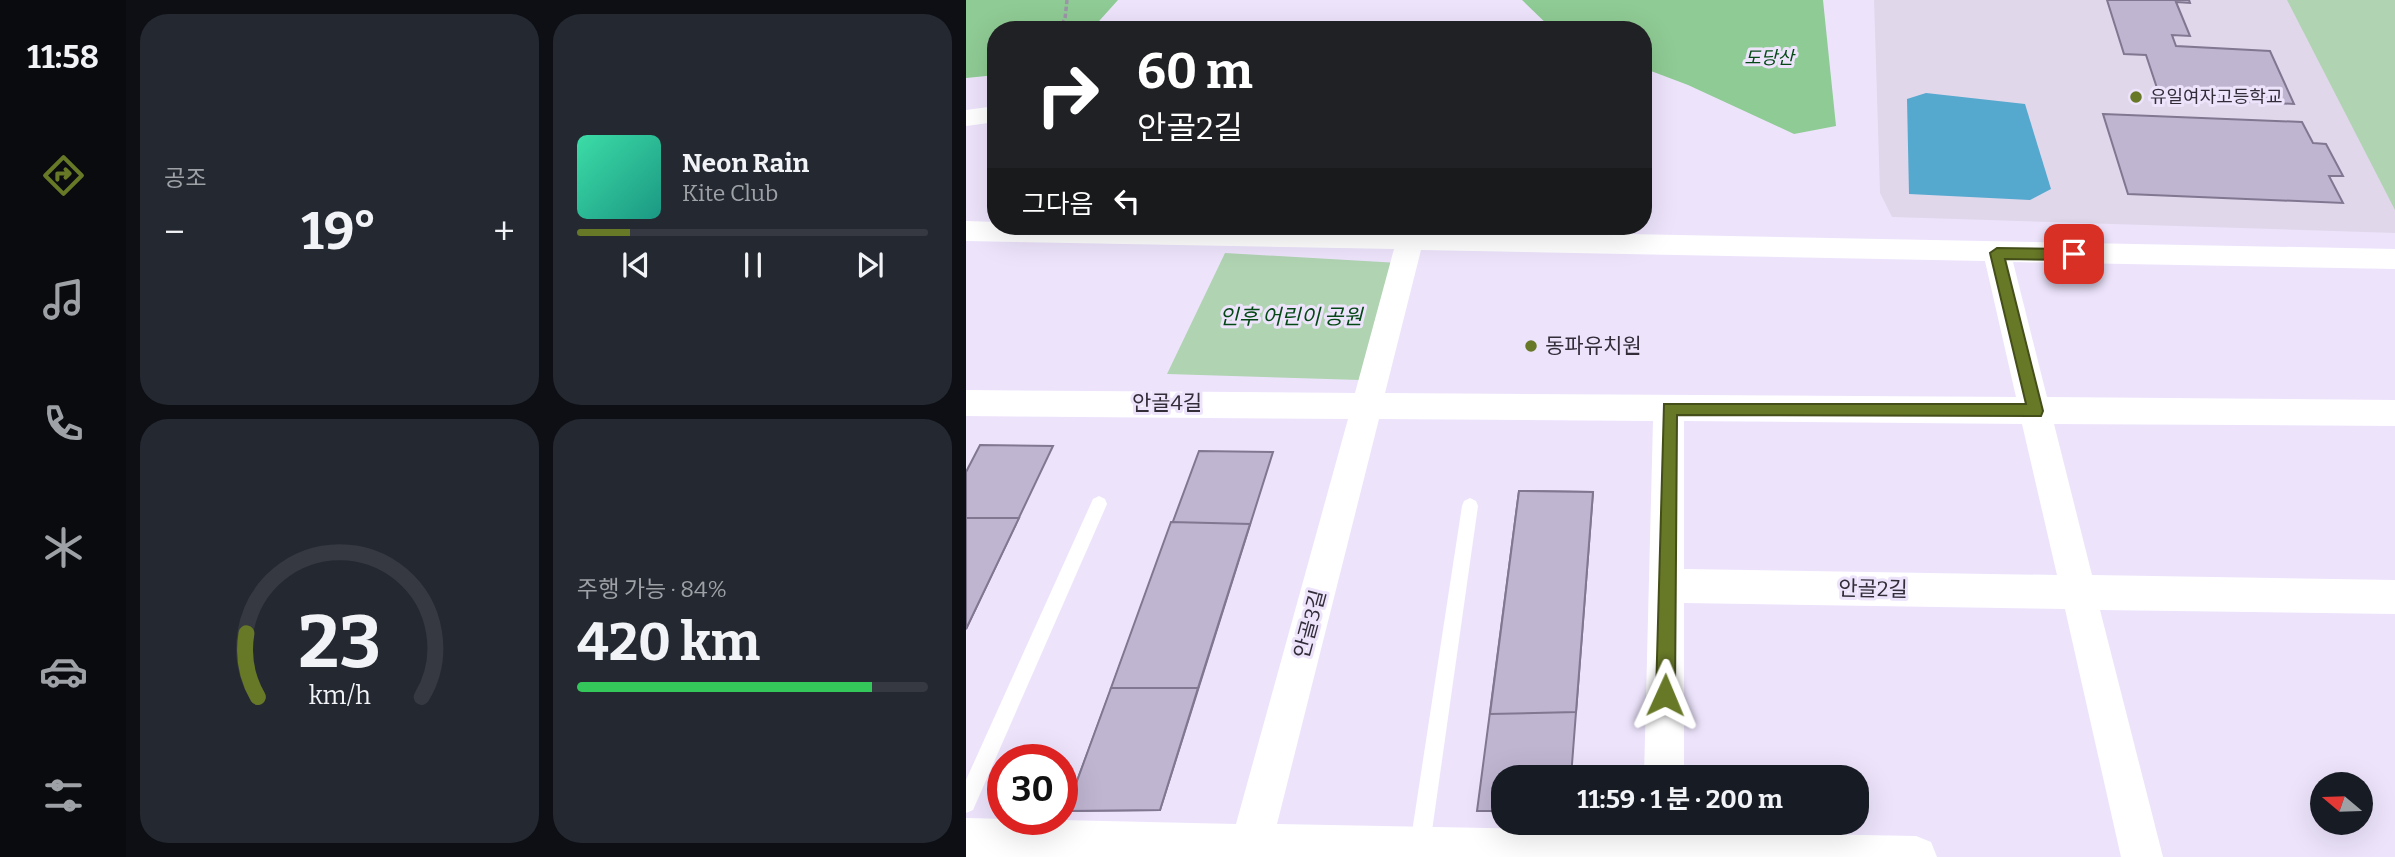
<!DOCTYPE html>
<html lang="ko">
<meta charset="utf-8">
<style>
body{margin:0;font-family:Bitter,"Noto Sans KR",serif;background:#242831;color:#f1f3f6;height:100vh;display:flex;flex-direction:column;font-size:26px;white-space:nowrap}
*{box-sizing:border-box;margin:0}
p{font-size:23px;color:#9ea1a6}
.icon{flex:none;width:38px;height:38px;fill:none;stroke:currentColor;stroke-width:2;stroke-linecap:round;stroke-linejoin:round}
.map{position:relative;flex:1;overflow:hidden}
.details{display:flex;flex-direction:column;gap:14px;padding:14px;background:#0d0f14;width:840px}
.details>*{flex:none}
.banner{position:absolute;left:21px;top:21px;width:665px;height:214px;border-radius:28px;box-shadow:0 7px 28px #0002;background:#202124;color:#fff;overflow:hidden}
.needle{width:46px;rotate:289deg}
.controls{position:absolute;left:1344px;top:772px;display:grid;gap:14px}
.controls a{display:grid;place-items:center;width:63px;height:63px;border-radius:50%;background:#171b24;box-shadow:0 7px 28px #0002;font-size:35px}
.speed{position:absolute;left:21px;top:744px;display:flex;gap:14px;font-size:35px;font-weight:700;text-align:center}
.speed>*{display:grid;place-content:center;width:91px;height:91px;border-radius:50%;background:#171b24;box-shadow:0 7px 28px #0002;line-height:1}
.speed .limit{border:10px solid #d22;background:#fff;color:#111}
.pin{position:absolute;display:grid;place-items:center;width:60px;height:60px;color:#fff;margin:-30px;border-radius:14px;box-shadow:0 4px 10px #0006}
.me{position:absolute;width:77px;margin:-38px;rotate:1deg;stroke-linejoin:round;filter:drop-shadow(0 0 5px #0008)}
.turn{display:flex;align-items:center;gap:24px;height:147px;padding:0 35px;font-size:32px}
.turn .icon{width:91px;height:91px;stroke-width:2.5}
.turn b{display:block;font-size:49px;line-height:60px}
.then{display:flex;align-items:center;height:66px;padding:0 35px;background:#0003;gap:14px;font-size:26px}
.big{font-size:52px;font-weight:700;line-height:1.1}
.details .tile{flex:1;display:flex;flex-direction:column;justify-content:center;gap:10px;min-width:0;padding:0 24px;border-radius:28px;background:#242831}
.details .dial{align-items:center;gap:0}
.dial svg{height:182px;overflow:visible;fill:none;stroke:#363941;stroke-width:7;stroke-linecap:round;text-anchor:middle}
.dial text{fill:#f1f3f6;stroke:none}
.song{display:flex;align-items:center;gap:21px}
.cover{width:84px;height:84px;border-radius:10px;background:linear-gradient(135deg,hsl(160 70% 55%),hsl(170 70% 35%))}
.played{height:7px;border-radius:4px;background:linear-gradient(90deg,#677827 15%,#363941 15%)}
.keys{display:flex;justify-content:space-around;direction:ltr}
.heat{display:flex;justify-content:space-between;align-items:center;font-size:38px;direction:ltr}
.charge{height:10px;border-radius:5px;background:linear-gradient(90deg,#34c759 84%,#363941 0)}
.details .tiles{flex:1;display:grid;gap:14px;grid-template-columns:repeat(2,1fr)}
.trip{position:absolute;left:525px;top:765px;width:378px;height:70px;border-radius:28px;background:#171b24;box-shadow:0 7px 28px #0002;font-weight:700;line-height:70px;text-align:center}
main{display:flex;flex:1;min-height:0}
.menu{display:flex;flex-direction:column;width:126px;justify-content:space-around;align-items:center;background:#090b0e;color:#9ea1a6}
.menu .icon{width:49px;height:49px}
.menu .current{color:#677827}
.menu b{font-size:32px;color:#f1f3f6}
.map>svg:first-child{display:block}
</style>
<main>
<nav class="menu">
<b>11:58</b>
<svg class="icon current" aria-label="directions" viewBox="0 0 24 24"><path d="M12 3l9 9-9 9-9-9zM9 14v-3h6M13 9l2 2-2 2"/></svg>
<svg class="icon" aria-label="music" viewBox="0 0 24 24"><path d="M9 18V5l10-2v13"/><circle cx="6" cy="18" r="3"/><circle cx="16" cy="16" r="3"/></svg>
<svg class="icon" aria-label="phone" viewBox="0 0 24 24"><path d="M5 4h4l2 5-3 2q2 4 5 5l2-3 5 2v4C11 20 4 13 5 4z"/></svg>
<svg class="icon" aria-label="climate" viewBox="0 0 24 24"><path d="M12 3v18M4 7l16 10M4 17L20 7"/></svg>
<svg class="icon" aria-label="car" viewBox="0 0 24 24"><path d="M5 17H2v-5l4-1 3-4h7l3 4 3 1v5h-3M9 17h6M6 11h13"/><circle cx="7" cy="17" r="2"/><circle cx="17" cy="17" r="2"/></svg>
<svg class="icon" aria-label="filters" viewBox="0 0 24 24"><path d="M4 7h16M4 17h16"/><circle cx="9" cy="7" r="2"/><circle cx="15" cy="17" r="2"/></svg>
</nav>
<section class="details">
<div class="tiles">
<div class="tile"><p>공조</p>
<div class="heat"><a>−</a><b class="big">19°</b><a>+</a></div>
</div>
<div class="tile">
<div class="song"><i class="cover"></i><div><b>Neon Rain</b><p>Kite Club</p></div></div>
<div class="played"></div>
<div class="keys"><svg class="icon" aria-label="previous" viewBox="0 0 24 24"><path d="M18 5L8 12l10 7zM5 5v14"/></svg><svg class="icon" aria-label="pause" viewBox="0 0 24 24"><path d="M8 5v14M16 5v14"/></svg><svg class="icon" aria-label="next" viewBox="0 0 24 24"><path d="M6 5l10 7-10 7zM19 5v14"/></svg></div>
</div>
<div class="tile dial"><svg viewBox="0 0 100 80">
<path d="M14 69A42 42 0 1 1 86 69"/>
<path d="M14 69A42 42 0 0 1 9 41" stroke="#677827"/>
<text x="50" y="56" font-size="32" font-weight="700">23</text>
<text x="50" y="72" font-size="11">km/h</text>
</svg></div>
<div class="tile"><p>주행 가능 · 84%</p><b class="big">420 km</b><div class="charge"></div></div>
</div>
</section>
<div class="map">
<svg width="1429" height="857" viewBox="0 0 1429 857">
<rect width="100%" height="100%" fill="#ede4fc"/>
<path fill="#e1d7eb" d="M 908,0 L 1429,0 L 1429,233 L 926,217 L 914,193 Z"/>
<g fill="#b0d3b2">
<path d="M 1321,0 L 1429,0 L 1429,210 Z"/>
<path d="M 259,253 L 433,263 L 394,380 L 201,374 Z"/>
</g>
<g fill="#8fcb94">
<path d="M 0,0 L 152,0 L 125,30 L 30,30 L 30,75 L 0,78 Z"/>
<path d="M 556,0 L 857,0 L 870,126 L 828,134 L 722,85 L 677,68 L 677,30 L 587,30 Z"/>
</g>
<path fill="#55a8ce" d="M 960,93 L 1059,104 L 1085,189 L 1064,200 L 943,194 L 941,99 Z"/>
<g fill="#bfb5d1" stroke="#817791" stroke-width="2">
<path d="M 1141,0 L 1223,0 L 1224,3 L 1210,2 L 1224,36 L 1206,35 L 1210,46 L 1304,51 L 1328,104 L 1194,97 L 1180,55 L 1158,54 Z"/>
<path d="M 1137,114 L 1336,122 L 1347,143 L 1360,144 L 1377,176 L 1363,176 L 1377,203 L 1162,194 Z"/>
<path d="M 14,445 L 87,446 L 0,629 L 0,472 Z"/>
<path d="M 233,451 L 307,452 L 194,810 L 100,811 Z"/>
<path d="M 553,491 L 627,492 L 605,777 L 537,777 L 537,811 L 511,811 Z"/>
<path d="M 553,491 L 627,492 L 610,712 L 524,714 Z"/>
<path d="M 0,518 L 53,518 L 0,629 Z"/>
<path d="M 205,522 L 284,524 L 232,688 L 145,688 Z"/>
<path d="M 145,688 L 232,688 L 194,810 L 100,811 Z"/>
</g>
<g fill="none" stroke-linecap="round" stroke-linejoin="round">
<path stroke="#9c95a8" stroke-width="3.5" stroke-dasharray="4.5 2.5" stroke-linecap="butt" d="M 92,30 L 99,19 L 101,0"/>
<g fill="#fff" fill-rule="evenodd">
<path d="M 133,496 L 139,499 L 141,504 L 7,810 L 0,813 L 0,780 L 127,499 Z"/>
<path d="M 504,498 L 510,501 L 512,506 L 464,845 L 461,852 L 454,855 L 447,852 L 444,845 L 496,506 L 498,501 Z"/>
</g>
<g fill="#fff" fill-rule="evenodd">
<path d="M 30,106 L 30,122 L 0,126 L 0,110 Z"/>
<path d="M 0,221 L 30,222 L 30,226 L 434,229 L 435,226 L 461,226 L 460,230 L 1429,249 L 1429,269 L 1047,262 L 1081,397 L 1429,400 L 1429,426 L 1088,424 L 1126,575 L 1429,580 L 1429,614 L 1134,610 L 1197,857 L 1155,857 L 1099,609 L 718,603 L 718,777 L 678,777 L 687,421 L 413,419 L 311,824 L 678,831 L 678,822 L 718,822 L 718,832 L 950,836 L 965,842 L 971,857 L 0,857 L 0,818 L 270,824 L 382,419 L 0,416 L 0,390 L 389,393 L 428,249 L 0,241 ZM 455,250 L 1019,261 L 1050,397 L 419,393 ZM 718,421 L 1056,424 L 1091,575 L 718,569 Z"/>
</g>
</g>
<path fill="#677827" stroke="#434e19" stroke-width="2" d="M 1031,248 L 1108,249 L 1115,254 L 1108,260 L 1039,259 L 1077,411 L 1075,416 L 711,415 L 709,695 L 706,702 L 699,705 L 693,702 L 690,695 L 698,404 L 1060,404 L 1024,253 Z"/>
<g fill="#677827" stroke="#ede4fc" stroke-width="2.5">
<circle cx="1170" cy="97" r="7"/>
<circle cx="565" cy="346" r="7"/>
</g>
<g text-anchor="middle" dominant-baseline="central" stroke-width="6" stroke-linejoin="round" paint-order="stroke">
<g font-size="18" font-style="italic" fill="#044815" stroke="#ede4fc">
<text x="803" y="58">도당산</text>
</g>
<g font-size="18" fill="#322d39" stroke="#ede4fc" text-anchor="start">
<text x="1184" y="97">유일여자고등학교</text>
</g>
<g font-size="21" font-style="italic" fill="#044815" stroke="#ede4fc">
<text x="325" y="317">인후 어린이 공원</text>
</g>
<g font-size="21" fill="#322d39" stroke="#ede4fc" text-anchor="start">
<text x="579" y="346">동파유치원</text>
</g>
<g font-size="21" fill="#322d39" stroke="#ede4fc">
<text x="201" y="403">안골4길</text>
<text transform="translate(907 589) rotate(1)">안골2길</text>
<text transform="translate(344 624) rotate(-75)">안골3길</text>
</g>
</g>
</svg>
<div class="controls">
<a><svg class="needle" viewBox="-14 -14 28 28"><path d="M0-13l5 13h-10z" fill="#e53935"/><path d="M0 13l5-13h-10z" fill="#9ea1a6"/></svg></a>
</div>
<div class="speed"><div class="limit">30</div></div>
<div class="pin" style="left:1108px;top:254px;background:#d93025"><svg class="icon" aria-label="arrive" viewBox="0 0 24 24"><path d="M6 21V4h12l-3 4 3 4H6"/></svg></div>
<svg class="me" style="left:699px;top:695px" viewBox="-20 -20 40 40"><path d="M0-17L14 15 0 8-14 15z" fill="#677827" stroke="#fff" stroke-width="4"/></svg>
<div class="trip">11:59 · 1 분 · 200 m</div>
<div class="banner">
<div class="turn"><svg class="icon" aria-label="right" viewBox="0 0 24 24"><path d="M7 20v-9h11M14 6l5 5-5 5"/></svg><div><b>60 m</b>안골2길</div></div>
<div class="then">그다음<svg class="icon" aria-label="left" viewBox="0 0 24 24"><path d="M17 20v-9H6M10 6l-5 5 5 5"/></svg></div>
</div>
</div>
</main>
